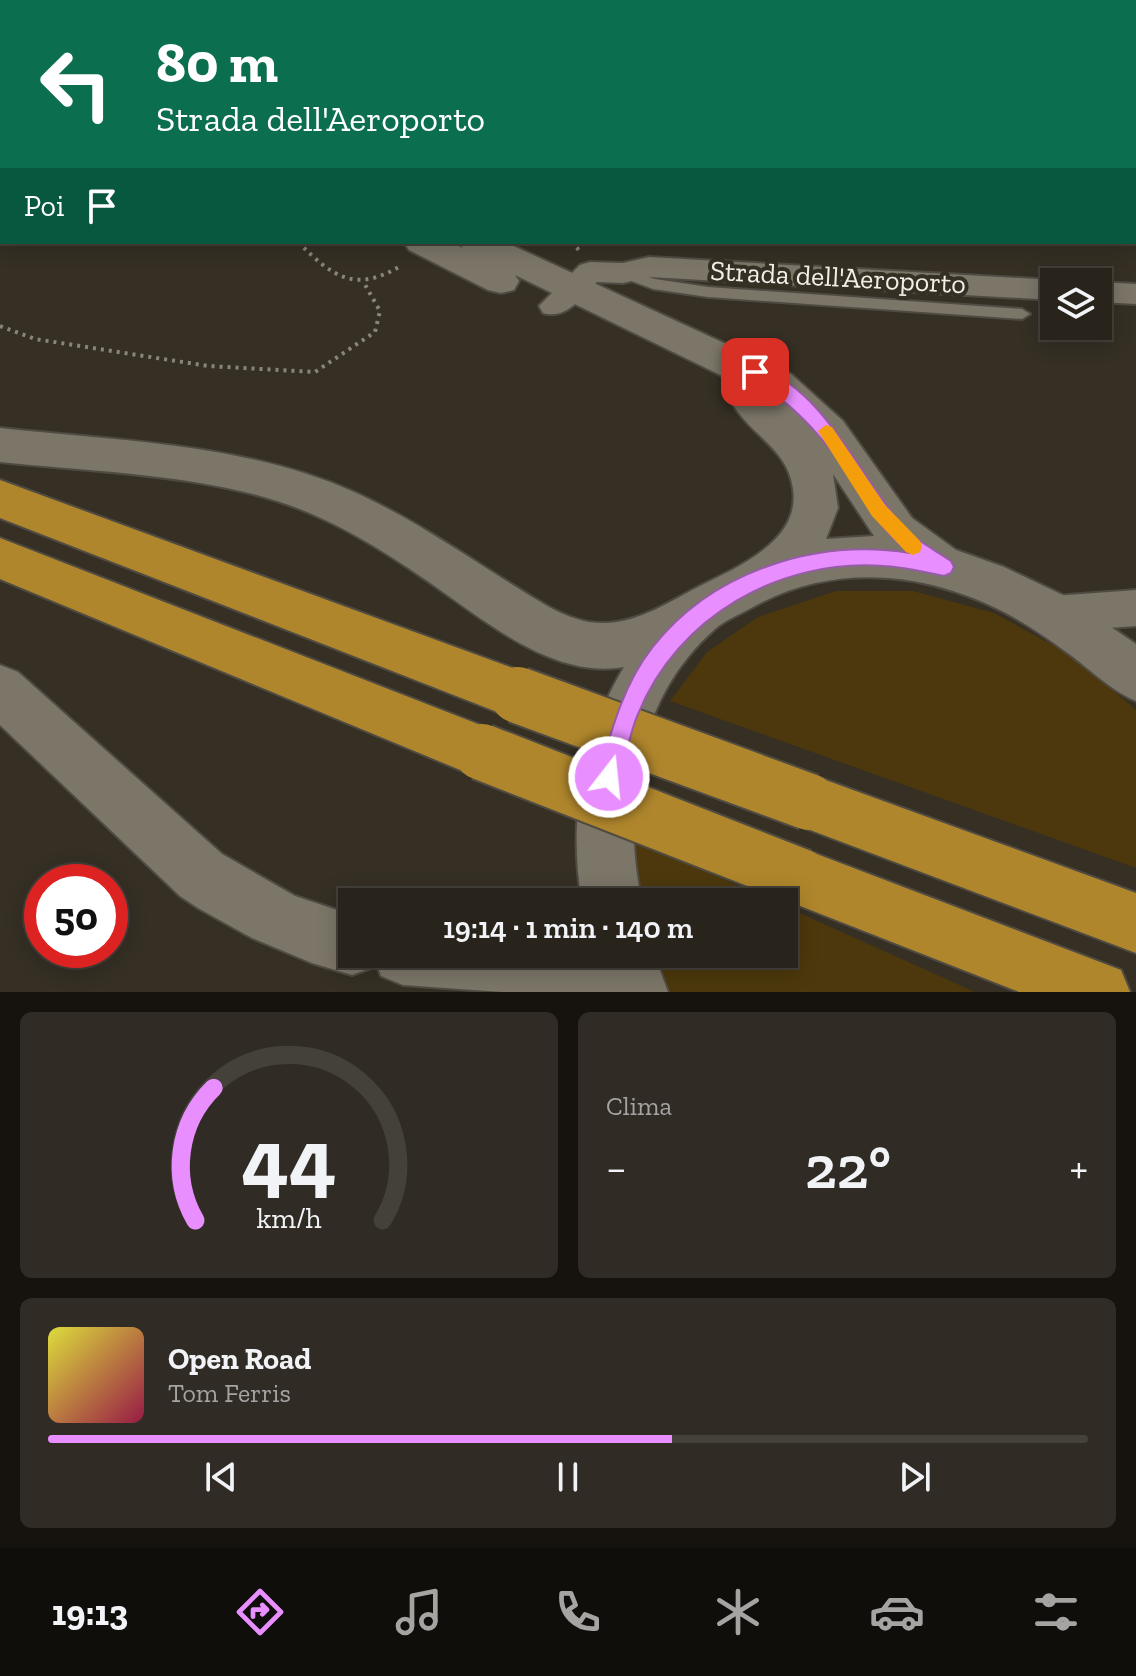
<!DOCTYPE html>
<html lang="it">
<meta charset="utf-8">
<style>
body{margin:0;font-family:"Zilla Slab",serif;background:#302b24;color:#f1f3f6;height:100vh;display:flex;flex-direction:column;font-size:30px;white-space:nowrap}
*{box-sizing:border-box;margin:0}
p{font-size:26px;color:#a5a4a3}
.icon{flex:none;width:44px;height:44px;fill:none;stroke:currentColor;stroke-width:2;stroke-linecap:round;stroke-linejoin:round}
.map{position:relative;height:992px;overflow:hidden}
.panel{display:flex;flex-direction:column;gap:20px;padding:20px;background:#16130f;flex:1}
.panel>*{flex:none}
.top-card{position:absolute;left:0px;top:0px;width:1136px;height:244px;box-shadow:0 4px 20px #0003,0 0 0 2px #44403a;background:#0b6e4f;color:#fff;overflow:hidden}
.tools{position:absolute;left:1040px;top:268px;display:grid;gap:16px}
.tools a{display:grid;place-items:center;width:72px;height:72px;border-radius:0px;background:#28231b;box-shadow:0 4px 20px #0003,0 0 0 2px #44403a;font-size:40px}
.speed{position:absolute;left:24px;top:864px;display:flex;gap:16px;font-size:40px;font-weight:700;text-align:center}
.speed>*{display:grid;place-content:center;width:104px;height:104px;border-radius:50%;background:#28231b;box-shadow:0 4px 20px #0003,0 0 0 2px #44403a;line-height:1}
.speed .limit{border:12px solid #d22;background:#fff;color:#111}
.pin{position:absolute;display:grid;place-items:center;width:68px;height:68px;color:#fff;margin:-34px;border-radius:16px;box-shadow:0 4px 12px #0006}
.me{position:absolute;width:88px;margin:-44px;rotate:16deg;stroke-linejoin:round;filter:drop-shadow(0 0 6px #0008)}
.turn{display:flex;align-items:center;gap:28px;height:168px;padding:0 24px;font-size:36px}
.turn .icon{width:104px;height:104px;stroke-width:2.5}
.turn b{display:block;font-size:56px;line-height:68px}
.then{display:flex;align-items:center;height:76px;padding:0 24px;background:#0003;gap:16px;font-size:30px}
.big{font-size:60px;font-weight:600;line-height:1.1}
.panel .widget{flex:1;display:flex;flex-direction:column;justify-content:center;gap:12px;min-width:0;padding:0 28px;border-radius:12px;background:#302b24}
.panel .dial{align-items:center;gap:0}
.dial svg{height:208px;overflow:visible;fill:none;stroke:#44403a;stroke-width:7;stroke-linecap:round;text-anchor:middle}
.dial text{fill:#f1f3f6;stroke:none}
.song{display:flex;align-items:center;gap:24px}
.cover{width:96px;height:96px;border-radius:12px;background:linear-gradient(135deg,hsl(60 70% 55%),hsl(340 70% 35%))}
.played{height:8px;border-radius:4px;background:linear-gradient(90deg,#e88eff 60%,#44403a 60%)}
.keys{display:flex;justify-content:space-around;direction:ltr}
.heat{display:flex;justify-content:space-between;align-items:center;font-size:44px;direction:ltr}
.panel .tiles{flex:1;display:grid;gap:20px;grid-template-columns:1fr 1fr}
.widget:last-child{grid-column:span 2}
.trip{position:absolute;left:338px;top:888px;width:460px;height:80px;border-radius:0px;background:#28231b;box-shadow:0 4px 20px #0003,0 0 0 2px #44403a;font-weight:600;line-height:80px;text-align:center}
.tab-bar{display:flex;height:128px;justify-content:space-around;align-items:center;background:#100e0b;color:#a5a4a3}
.tab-bar .icon{width:56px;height:56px}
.tab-bar .active{color:#e88eff}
.tab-bar b{font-size:36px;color:#f1f3f6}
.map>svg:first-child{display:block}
</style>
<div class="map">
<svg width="1136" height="992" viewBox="0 0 1136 992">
<rect width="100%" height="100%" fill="#352f24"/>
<g fill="#4c380c">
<path d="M 836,591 L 913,591 L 994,613 L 1075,657 L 1136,710 L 1136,868 L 670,701 L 707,652 L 758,617 Z"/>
<path d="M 630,837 L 774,902 L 641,902 Z"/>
<path d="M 784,906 L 975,992 L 669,992 L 650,954 L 784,954 Z"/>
</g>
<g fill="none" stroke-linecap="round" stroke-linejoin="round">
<defs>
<path id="lane" d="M 623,268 L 655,279 L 708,287 L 1022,309 L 1030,314 L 1022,319 L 708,297 L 653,289 L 618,276 L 616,273 Z"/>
<g id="street">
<path d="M 649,257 L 1054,280 L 1062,282 L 1054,282 L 1054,300 L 649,277 L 623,283 L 597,282 C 581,297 567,320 543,313 L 539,306 L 580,265 L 590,262 L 623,263 Z"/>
<path d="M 1097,282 L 1098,282 L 1136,284 L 1136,304 L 1098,302 Z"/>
<path d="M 1136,590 L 1136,626 L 1054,632 L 1040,627 L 1034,614 L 1040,601 L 1054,596 Z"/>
</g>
<g id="secondary">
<path d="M 132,0 L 158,0 L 160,2 L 134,2 Z"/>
<path d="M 404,242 L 450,242 L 463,248 L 459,242 L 505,242 L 791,374 L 843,421 L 912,518 L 956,550 L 1004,567 L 1067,597 L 1136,644 L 1136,701 C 1108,689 1087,666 1062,649 C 1030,625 994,604 956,592 C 887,569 815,572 751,608 C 739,615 725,620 715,629 C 637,697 621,806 642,902 L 582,902 C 568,822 581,738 624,667 C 550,680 480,616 423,578 C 391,556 358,535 323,519 C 229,474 103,473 0,462 L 0,428 C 118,441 244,443 354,492 C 423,523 484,569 549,607 C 568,617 586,624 607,623 C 641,621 669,602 698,587 C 735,568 801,542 793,489 C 788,448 748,434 731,401 L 737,390 L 745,387 L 515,275 L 519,281 L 514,290 L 501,293 L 488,290 L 409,250 ZM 833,474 L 874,536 L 826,539 L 838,508 Z"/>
<path d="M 0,665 L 18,672 L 222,854 L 295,896 L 352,915 L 352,954 L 654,954 L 668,992 L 502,992 L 403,985 L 381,976 L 376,962 L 374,967 L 352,975 L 312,963 L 252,938 L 198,908 L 180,896 L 0,725 Z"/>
</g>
<g id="highway">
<path d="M 0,480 L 518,670 L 536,677 L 544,695 L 536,713 L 518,720 L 0,518 Z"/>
<path d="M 0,538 L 501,733 L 509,752 L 501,771 L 482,779 L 0,579 Z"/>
<path d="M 809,774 L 1136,893 L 1136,953 L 789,822 L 781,802 L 789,782 Z"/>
<path d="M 801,848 L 1121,970 L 1130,992 L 1019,992 L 780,898 L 772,877 L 780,856 Z"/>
</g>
</defs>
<use href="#lane" stroke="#504b42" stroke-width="4"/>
<use href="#street" stroke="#504b42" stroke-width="4"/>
<use href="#secondary" stroke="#504b42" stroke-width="4"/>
<use href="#highway" stroke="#504b42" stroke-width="4"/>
<g stroke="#8a857b" stroke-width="4" stroke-dasharray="3 5" stroke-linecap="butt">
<path d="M 298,242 C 333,277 355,294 402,265"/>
<path d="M 571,242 L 579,250"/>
<path d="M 0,326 L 35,339 L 208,366 L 315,372 L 375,332 L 380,311 L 364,283"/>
</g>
<use href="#lane" fill="#7c7669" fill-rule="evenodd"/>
<use href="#street" fill="#7c7669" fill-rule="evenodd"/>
<use href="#secondary" fill="#7c7669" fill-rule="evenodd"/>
<use href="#highway" fill="#af862c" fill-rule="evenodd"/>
<defs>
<g id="highway-bridge">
<path d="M 518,695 L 809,802"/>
<path d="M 482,752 L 801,877"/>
</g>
</defs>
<use href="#highway-bridge" stroke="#504b42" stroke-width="60" stroke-linecap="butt"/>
<use href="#highway-bridge" stroke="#af862c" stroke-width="56"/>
</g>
<path fill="#e88eff" stroke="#975ca6" stroke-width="2" d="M 755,366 C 824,388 858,474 901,524 C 913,539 935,550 951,561 L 954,567 L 951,573 L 944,576 C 924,572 904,567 884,566 C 780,558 677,617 638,714 C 628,737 626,762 617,785 L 609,788 L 601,785 L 598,777 C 611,732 623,685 652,648 C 712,571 816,538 910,553 C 876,528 860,489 835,456 C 811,424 784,397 749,377 L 749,368 Z"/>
<path fill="#f59e0b" d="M 826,425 L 832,427 L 885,505 L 920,541 L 922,546 L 920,552 L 913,555 L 906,552 L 872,516 L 818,431 Z"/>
<g text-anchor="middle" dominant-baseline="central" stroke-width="8" stroke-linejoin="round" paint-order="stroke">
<g font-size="28" fill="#f3efe8" stroke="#352f24">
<text transform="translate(838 277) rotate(3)">Strada dell'Aeroporto</text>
</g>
</g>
</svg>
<div class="tools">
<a><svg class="icon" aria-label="layers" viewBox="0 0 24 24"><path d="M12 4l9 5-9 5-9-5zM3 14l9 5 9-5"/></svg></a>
</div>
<div class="speed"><div class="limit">50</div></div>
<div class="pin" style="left:755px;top:372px;background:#d93025"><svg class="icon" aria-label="arrive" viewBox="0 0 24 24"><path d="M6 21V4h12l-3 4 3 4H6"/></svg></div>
<svg class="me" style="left:609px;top:777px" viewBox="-20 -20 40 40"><circle r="17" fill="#e88eff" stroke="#fff" stroke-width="3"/><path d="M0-11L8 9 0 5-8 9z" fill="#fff"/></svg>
<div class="trip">19:14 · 1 min · 140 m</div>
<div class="top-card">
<div class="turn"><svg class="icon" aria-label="left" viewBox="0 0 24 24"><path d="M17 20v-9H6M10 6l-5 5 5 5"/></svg><div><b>80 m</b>Strada dell'Aeroporto</div></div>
<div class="then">Poi<svg class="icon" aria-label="arrive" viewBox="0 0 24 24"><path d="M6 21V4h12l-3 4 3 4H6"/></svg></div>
</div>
</div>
<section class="panel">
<div class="tiles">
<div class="widget dial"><svg viewBox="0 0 100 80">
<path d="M14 69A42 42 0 1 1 86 69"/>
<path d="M14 69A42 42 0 0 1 21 18" stroke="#e88eff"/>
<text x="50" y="56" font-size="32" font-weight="700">44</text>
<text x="50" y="72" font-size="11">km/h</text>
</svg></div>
<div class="widget"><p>Clima</p>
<div class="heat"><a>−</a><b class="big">22°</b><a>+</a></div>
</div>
<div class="widget">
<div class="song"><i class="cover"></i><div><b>Open Road</b><p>Tom Ferris</p></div></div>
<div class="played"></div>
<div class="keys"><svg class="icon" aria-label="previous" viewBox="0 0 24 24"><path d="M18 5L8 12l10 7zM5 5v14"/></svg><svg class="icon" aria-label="pause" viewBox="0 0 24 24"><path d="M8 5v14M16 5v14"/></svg><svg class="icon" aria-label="next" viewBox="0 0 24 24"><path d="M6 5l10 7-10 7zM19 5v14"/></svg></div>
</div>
</div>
</section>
<nav class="tab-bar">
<b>19:13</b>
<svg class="icon active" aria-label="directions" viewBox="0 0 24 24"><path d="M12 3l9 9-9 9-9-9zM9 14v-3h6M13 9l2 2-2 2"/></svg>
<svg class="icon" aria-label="music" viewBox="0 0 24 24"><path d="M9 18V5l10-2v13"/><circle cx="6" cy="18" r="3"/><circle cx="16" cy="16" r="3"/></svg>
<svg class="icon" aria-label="phone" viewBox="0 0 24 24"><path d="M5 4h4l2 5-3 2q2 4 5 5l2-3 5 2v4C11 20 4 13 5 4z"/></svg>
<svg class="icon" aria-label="climate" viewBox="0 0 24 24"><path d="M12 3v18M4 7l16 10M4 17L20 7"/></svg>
<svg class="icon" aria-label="car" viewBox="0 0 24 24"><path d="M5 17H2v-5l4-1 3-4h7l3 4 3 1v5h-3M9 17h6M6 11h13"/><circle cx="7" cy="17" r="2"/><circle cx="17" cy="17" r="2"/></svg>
<svg class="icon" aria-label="filters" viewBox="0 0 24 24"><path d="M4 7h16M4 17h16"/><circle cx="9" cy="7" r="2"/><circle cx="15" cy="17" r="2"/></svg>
</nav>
